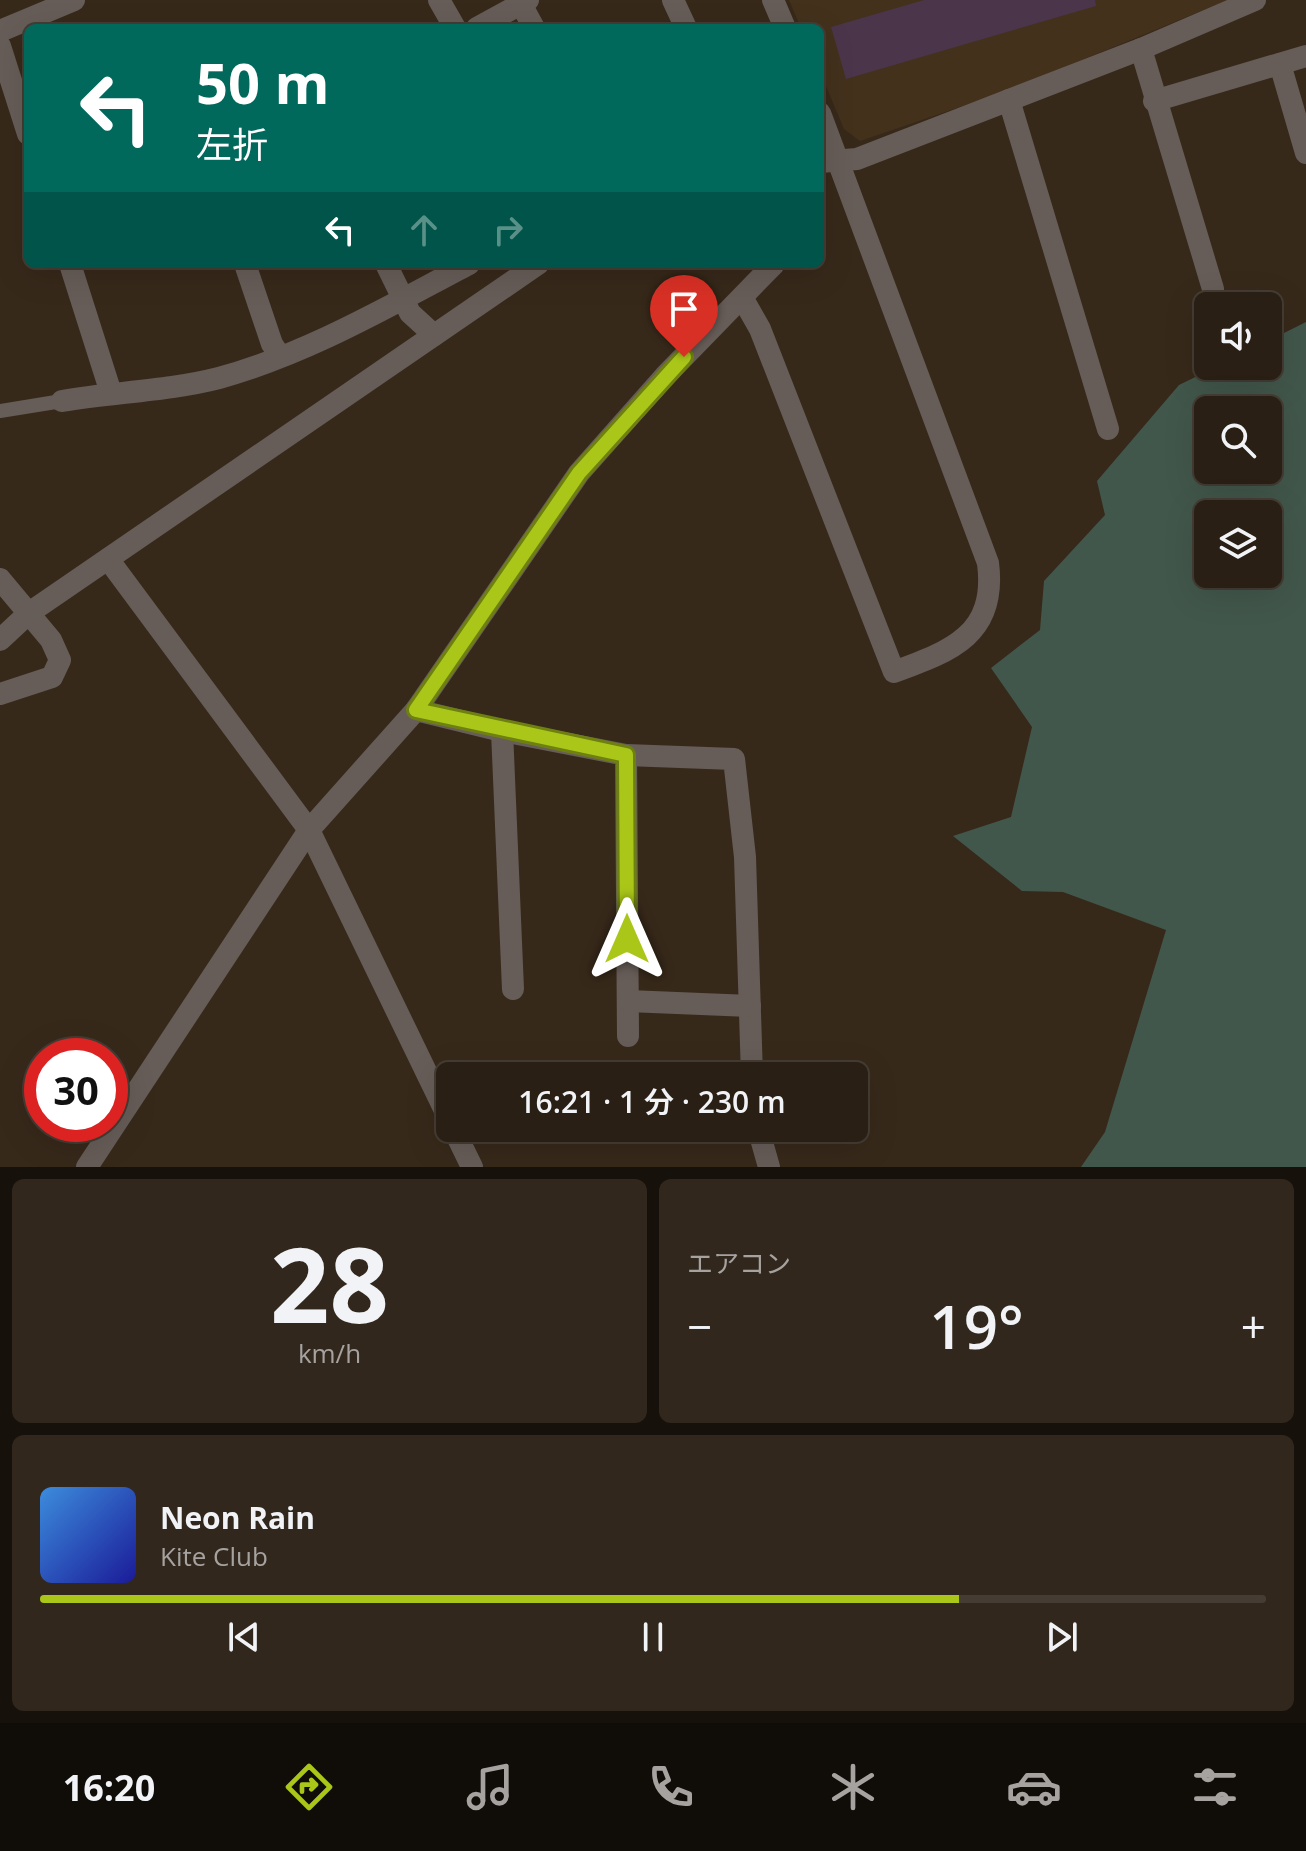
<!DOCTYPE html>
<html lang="ja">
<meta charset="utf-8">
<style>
body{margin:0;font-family:"Open Sans","Noto Sans JP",sans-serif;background:#31271d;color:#f1f3f6;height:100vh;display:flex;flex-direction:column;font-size:30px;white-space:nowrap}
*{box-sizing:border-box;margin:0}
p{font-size:26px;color:#a5a2a0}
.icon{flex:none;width:44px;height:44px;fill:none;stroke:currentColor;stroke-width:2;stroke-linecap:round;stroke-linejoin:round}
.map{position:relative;height:1167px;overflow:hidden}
.sheet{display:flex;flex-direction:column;gap:12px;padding:12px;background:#17110b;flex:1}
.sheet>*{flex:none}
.hud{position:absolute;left:24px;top:24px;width:800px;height:244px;border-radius:12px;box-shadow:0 8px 32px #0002,0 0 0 2px #453d34;background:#00695c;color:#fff;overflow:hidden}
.fabs{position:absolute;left:1194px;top:292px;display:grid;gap:16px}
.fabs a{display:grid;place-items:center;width:88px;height:88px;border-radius:12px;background:#291f14;box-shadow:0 8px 32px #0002,0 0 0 2px #453d34;font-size:40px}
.speed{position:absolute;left:24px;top:1038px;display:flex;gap:16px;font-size:40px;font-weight:700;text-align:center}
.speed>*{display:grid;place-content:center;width:104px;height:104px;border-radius:50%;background:#291f14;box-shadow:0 8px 32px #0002,0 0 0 2px #453d34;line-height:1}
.speed .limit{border:12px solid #d22;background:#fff;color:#111}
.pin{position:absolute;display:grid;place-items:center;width:68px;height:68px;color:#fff;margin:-82px -34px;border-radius:50% 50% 50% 0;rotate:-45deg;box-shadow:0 0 8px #0007}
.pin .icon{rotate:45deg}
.me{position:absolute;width:88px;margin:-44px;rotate:0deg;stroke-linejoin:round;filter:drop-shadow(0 0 6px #0008)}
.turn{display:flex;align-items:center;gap:28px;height:168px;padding:0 40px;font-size:36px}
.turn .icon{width:104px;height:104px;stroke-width:2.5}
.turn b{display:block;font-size:56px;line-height:68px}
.lanes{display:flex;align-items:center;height:76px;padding:0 40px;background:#0003;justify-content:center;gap:40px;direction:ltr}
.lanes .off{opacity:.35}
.big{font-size:60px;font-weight:600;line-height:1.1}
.sheet .tile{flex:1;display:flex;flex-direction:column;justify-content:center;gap:12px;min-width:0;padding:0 28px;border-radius:12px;background:#31271d}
.sheet .dial{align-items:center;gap:0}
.dial b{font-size:104px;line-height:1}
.song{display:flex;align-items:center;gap:24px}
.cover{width:96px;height:96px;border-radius:12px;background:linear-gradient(135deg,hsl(210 70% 55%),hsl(240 70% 35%))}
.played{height:8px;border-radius:4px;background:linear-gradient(90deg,#aac719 75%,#453d34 75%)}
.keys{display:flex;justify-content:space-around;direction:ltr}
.heat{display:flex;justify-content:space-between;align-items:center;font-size:44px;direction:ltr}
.sheet .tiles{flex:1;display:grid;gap:12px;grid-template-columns:1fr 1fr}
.tile:last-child{grid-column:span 2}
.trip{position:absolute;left:436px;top:1062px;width:432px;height:80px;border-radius:12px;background:#291f14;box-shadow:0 8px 32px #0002,0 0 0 2px #453d34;font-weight:600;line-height:80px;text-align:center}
.tab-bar{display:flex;height:128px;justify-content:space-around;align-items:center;background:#100c08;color:#a5a2a0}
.tab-bar .icon{width:56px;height:56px}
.tab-bar .current{color:#aac719}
.tab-bar b{font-size:36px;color:#f1f3f6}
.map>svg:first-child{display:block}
</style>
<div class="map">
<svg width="1306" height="1167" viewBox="0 0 1306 1167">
<rect width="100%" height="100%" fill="#37291a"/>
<path fill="#43311c" d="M 789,0 L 1228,0 L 1004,92 L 860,141 L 844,129 L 820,72 L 820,28 L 801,28 Z"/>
<path fill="#42574b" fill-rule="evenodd" d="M 1306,322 L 1306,1167 L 1081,1167 L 1105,1132 L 1166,930 L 1063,892 L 1022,891 L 953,836 L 1011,817 L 1032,727 L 991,668 L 1040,630 L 1044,581 L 1105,515 L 1097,481 L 1179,385 L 1218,366 L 1268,366 L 1268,341 ZM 1208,410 L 1268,410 L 1268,470 L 1208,470 ZM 1208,514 L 1268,514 L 1268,574 L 1208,574 Z"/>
<path fill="#4b354a" d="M 924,0 L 1095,0 L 1096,6 L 846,79 L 831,27 Z"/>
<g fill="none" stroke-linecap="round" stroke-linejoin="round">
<path stroke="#675d58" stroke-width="14" d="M 0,411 L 62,401"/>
<g stroke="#675d58" stroke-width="22">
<path d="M 439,0 L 455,28"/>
<path d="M 673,0 L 686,28"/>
<path d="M 773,0 L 785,28"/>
<path d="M 521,4 L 534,28"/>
<path d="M 477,28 L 528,0"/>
<path d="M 0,31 L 74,0"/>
<path d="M 0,46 L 28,134"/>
<path d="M 1141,49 L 1213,289"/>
<path d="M 1280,64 L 1306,153"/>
<path d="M 1009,100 L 1108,429"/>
<path d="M 1154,101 L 1306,56"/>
<path d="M 820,162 L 857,159 L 1141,49 L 1255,0"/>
<path d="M 70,264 L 111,393"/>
<path d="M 245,264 L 272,344 L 280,356"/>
<path d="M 386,264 L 410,313 L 434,335"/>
<path d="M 743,299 L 760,329 L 894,672 C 952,651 997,634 988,563 L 820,113"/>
<path d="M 62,401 C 114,392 168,391 219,378 C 307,354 389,306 469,264"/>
<path d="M 108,559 L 309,830 L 450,1121"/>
<path d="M 0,579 L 51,640 L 60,660 L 52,677 L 0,694"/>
<path d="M 0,640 L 29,613 L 538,264"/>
<path d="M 416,710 L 502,731 L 626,755 L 628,1036"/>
<path d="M 502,731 L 513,989"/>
<path d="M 626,755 L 734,759 L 745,857 L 752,1076"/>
<path d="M 628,1001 L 750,1006"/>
<path d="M 453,1128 L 472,1167"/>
<path d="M 758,1128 L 769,1167"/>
<path d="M 87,1167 L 309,830 L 416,710 L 579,473 L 665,376 L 774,264"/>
</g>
</g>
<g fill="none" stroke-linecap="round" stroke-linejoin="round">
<defs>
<path id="route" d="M 627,939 L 626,755 L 416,710 L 579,473 L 684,357"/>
</defs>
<use href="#route" stroke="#6e8110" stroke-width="20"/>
<use href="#route" stroke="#aac719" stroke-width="14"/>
</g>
</svg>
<div class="fabs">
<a><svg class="icon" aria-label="sound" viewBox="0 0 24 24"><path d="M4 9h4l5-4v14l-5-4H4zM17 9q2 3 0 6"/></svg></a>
<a><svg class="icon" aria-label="search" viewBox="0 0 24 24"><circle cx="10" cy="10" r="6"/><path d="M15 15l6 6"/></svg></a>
<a><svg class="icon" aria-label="layers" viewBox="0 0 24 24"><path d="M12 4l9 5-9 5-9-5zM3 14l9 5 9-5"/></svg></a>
</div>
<div class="speed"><div class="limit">30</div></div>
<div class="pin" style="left:684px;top:357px;background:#d93025"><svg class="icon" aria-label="arrive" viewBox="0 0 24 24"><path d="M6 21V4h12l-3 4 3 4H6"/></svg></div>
<svg class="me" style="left:627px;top:939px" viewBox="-20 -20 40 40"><path d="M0-17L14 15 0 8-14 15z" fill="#aac719" stroke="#fff" stroke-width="4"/></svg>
<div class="trip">16:21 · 1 分 · 230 m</div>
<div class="hud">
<div class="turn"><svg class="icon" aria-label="left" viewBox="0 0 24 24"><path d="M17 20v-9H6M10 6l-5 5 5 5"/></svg><div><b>50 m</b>左折</div></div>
<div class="lanes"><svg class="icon" aria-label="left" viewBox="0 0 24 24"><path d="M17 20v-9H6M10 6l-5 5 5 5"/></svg><svg class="icon off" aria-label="ahead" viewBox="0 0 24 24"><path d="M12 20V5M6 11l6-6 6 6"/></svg><svg class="icon off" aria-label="right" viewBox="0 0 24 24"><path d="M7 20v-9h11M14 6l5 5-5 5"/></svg></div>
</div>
</div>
<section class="sheet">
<div class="tiles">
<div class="tile dial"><b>28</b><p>km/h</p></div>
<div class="tile"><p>エアコン</p>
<div class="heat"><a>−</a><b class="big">19°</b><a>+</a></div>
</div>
<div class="tile">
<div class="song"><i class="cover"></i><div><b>Neon Rain</b><p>Kite Club</p></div></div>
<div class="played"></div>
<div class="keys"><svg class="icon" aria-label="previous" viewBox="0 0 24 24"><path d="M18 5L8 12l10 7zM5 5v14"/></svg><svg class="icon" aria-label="pause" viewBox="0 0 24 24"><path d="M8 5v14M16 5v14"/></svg><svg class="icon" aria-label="next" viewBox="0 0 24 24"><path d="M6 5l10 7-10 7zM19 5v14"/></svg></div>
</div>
</div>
</section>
<nav class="tab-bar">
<b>16:20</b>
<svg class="icon current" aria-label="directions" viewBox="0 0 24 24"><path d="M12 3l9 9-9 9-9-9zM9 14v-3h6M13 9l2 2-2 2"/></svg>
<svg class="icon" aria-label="music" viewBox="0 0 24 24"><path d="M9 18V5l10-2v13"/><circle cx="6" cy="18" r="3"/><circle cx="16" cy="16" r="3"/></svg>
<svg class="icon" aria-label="phone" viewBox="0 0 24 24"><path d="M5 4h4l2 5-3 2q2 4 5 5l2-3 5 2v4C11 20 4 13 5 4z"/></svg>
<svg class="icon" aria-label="climate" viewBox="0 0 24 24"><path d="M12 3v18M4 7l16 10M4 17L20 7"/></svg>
<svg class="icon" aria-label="car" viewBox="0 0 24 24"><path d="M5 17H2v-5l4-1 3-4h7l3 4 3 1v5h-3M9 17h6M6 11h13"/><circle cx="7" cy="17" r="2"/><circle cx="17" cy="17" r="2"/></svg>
<svg class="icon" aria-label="filters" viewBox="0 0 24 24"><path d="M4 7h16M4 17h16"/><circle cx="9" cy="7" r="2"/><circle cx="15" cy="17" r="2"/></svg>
</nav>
